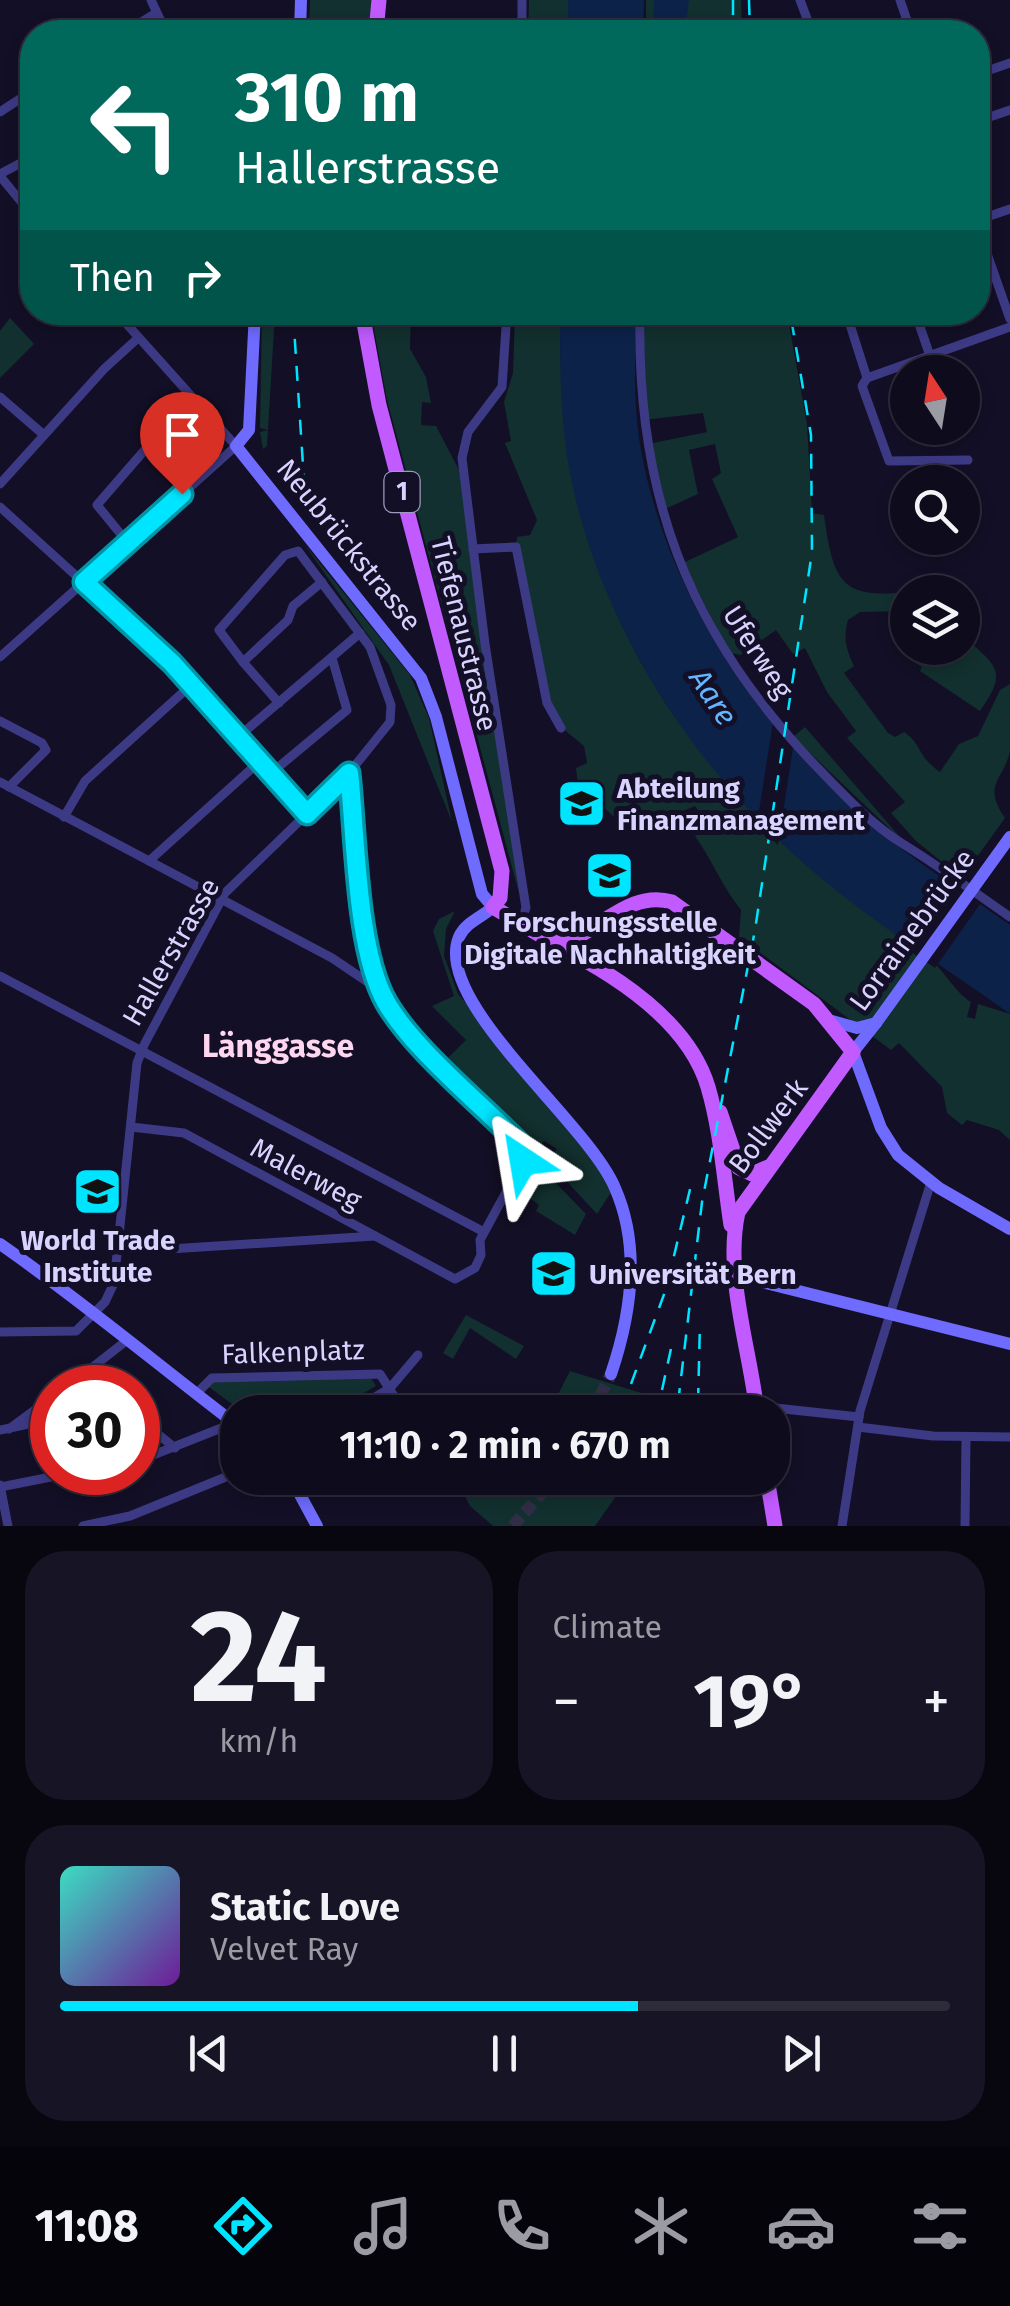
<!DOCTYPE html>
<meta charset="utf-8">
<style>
body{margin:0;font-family:"Fira Sans",sans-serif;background:#171425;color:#f1f3f6;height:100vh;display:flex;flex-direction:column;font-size:38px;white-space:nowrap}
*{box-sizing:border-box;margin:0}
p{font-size:32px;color:#9b9ba3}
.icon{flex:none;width:55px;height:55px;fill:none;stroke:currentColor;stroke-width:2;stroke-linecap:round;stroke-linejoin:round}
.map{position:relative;height:1526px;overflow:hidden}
.details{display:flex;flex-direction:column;gap:25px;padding:25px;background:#08060f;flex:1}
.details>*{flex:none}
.top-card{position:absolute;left:20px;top:20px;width:970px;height:305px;border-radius:40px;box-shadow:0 5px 15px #0003,0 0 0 2px #2e2b3b;background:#00695c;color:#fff;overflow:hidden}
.needle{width:65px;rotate:348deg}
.buttons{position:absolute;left:890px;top:355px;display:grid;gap:20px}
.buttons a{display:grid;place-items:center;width:90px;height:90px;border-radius:50%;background:#0e0b1c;box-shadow:0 5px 15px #0003,0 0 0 2px #2e2b3b;font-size:50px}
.speed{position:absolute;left:30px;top:1365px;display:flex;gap:20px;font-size:50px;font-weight:700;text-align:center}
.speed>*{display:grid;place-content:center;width:130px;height:130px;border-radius:50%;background:#0e0b1c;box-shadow:0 5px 15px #0003,0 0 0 2px #2e2b3b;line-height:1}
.speed .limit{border:15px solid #d22;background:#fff;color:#111}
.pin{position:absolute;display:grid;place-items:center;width:85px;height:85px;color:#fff;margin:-102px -42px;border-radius:50% 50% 50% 0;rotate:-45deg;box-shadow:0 0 10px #0007}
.pin .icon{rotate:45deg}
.me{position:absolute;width:110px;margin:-55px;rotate:327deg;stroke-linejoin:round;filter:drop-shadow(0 0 8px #0008)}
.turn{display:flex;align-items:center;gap:35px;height:210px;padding:0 50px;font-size:45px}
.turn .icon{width:130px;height:130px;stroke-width:2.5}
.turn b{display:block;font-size:70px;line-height:85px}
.then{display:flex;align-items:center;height:95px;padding:0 50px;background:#0003;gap:20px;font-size:38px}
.big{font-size:75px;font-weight:700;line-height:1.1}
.details .tile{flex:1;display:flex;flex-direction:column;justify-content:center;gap:15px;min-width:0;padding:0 35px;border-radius:40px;background:#171425}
.details .dial{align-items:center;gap:0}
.dial b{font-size:130px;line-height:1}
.song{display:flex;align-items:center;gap:30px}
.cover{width:120px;height:120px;border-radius:15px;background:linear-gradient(135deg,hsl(170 70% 55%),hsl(280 70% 35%))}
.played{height:10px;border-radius:5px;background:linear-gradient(90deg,#00e5ff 65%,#2e2b3b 65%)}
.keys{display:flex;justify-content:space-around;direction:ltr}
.heat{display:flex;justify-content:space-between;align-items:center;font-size:55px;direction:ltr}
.details .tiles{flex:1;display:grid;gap:25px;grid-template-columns:1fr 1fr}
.tile:last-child{grid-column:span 2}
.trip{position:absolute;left:220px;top:1395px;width:570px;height:100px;border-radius:40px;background:#0e0b1c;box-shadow:0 5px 15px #0003,0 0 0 2px #2e2b3b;font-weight:700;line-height:100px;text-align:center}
.dock{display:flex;height:160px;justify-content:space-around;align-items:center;background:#06040b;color:#9b9ba3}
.dock .icon{width:70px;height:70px}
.dock .active{color:#00e5ff}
.dock b{font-size:45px;color:#f1f3f6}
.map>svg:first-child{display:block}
</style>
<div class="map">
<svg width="1010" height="1526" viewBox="0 0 1010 1526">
<rect width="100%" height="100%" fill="#130f26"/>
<g fill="#12302f">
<path d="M 310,0 L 372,0 L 369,32 L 309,32 Z"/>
<path d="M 529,0 L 568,0 L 568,32 L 528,32 Z"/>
<path d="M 646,0 L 741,0 L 742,32 L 646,32 Z"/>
<path d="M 262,313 L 275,313 L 267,446 L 263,449 L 260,432 L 268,430 L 260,428 Z"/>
<path d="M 371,313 L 411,313 L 410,349 L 426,377 L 431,403 L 422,402 L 421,425 L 436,426 L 459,470 L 519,893 L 387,400 Z"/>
<path d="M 515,313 L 560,313 C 557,609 689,789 924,954 C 942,966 954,992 971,1002 L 967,1017 L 975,1019 L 978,1004 L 1010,1014 L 1010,1140 L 999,1130 L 967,1120 L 962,1125 L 947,1113 L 942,1087 L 899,1043 L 891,1050 L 739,937 L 741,910 C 723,888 712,860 695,836 L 709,825 L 695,806 L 659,821 L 639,808 L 624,826 L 578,784 L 576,768 L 587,763 L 584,746 L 556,723 L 516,546 L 517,537 L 530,535 L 537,520 L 505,443 L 511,441 L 504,402 L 513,373 Z"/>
<path d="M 642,313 L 787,313 L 807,424 L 812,513 L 824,515 C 834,589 844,601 924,590 L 908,592 L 907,611 L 860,612 L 848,620 C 843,638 846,649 854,666 L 844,673 L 888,733 L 895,737 L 904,732 C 922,744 917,756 940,772 L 959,744 L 978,736 L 1000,690 L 1010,684 C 1010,705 1010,729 1010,750 C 1005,780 981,783 1005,818 L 962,878 L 916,841 L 891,813 L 905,802 L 847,738 L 856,731 L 827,692 L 805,648 L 793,654 L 776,630 L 741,655 L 730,653 L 683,563 L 738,537 L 712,479 L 721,473 L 715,444 L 689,450 L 698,494 L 663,510 L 648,444 L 707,432 L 703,413 L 644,420 Z"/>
<path d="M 10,318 L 34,344 L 0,378 L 0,331 Z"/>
<path d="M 302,541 L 410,675 L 429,718 L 452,822 L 389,665 Z"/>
<path d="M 963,636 C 995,665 1010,670 980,711 L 920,671 L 922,667 L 906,656 L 910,648 L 962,648 Z"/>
<path d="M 805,727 L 905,843 L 793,737 Z"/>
<path d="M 455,911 L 446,929 L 444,956 L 458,994 L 560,1107 L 615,1186 L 597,1214 L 547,1160 L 557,1149 L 544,1141 L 537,1149 L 531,1138 L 528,1140 L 448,1058 L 466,1040 L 432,1006 L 454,996 L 433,931 L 439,919 Z"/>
<path d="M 545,1172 L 586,1214 L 575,1235 L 536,1211 L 539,1205 L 528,1197 Z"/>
<path d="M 466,1315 L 524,1346 L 516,1359 L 470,1328 L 453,1359 L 443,1353 Z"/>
<path d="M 570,1371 L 661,1399 L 656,1412 L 549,1412 Z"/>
<path d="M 371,1378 L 376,1386 L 331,1412 L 243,1412 L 209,1387 L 215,1381 Z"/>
<path d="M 479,1478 L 629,1478 L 595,1526 L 493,1526 L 470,1506 L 460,1487 Z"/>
</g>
<g fill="#0c2248">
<path d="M 568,0 L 644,0 L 643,32 L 568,32 Z"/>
<path d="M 654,0 L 689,0 L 685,32 L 653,32 Z"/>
<path d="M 560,313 L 636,313 C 635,359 633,404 641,450 C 669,603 766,739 885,836 C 925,868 968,895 1010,925 L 1010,1014 C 949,970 881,928 821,878 C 700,778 603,633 571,479 C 560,423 560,369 560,313 Z"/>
</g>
<g fill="#130f26">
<path d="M 774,716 L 794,741 L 778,845 L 757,824 Z"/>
<path d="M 959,883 L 983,900 L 935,968 L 910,951 Z"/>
</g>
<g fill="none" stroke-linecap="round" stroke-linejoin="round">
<g stroke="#312d47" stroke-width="12" stroke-dasharray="12 6" stroke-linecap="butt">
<path d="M 592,1412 L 611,1374"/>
<path d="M 513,1526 L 555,1478"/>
</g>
<g stroke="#3d3a85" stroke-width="9">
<path d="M 151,0 L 166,32"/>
<path d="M 800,0 L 812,32"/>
<path d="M 900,0 L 911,32"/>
<path d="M 125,32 L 156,13"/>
<path d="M 522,32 L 522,0"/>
<path d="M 978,74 L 1010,63"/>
<path d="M 0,112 L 32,91"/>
<path d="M 978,121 L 1010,110"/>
<path d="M 0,174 L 32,157"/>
<path d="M 0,176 L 32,215"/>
<path d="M 978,220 L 1010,209"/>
<path d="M 978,228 L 1010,319"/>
<path d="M 507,312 L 502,387 L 468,432 L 462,458 L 485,644 L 526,908 L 520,924"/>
<path d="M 640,312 C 636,493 687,629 812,762 C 839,790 870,824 903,844 C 939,866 974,892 1010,917"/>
<path d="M 846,312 L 867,378 L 862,386 L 889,461 L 968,460"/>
<path d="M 915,312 L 930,356"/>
<path d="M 867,378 L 1010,327"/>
<path d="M 0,397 L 44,435"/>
<path d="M 181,411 L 194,399"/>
<path d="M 0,484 L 104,369 L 138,338"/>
<path d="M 0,507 L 166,657 L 307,815"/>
<path d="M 128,543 L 97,505 L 169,422"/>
<path d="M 473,549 L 516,547 L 547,703 L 561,728"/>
<path d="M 0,657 L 236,446 L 116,312"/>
<path d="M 279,703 L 243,662 L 288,620 L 293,606 L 322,582"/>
<path d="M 0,721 L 42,743 L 46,750 L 9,787"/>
<path d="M 237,738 L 360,633"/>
<path d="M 270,774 L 347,710 L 332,658"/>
<path d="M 0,782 L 332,958 L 378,989"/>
<path d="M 64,817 L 85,781 L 191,685"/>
<path d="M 149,861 L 259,762"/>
<path d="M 0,976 L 484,1232"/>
<path d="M 131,1127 L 184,1133 L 455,1279 L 475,1268 L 481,1255 L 480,1240 L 523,1161 L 523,1151 C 502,1111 430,1057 397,1018 C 353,965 356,840 349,773"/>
<path d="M 118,1244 L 169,1249 L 375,1236"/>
<path d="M 0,1332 L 76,1331 L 105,1302 L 114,1283 L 137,1063 L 144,1045 L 225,893 L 349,773 L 390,722 L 391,705 L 370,647 L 298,551 L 285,555 L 219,630 L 243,662"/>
<path d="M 66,1388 L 126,1341"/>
<path d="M 196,1394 L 212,1378 L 380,1374 L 404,1412"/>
<path d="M 756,1406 L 859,1417"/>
<path d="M 350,1412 L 390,1388 L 418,1355"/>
<path d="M 138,1418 L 175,1448"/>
<path d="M 858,1427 L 933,1436 L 1010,1437"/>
<path d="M 9,1429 L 52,1397"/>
<path d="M 0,1430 L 52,1419"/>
<path d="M 138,1461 L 234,1423"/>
<path d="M 452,1478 L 455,1484"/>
<path d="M 0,1485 L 8,1526"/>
<path d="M 0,1487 L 76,1472"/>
<path d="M 83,1526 L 130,1516 L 238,1472"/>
<path d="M 842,1526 L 860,1411 L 931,1182"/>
<path d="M 965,1526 L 966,1437"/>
</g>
<g stroke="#6f6bff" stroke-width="12">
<path d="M 300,32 L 301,0"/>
<path d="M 255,312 L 249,430 L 236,446 L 421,678 L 436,717 L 482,894 L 493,907 C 481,918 466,922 459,937 C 432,1002 587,1121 615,1188 C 641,1247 631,1315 611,1374"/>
<path d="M 832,1021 L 857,1028 L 876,1023"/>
<path d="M 876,1023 L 853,1052 L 881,1128 L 898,1155 L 939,1188 L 1010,1229"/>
<path d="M 0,1244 C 82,1301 158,1365 238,1426"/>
<path d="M 738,1276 L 1010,1344"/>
<path d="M 291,1478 L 317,1526"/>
</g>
<g stroke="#c25bff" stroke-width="15">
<path d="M 376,32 L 379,0"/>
<path d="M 362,312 L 379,405 L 502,871 L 500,898 L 493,907 L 545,938 L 566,942 C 602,928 631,890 672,902 L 814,1004 L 853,1052 L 738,1212 C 724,1275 750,1349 757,1412"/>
<path d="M 552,943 C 611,972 688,1020 708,1087 C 721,1131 724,1180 731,1225"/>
<path d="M 720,1112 L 739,1168 L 752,1174 L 768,1167"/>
<path d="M 767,1478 L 775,1526"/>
</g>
<g stroke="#00e5ff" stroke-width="2.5" stroke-dasharray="15 12" stroke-linecap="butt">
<path d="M 733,0 L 733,32"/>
<path d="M 749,0 L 750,32"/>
<path d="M 293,312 L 305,496"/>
<path d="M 631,1384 L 666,1289 L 692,1181"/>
<path d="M 662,1390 L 672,1344"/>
<path d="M 678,1403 L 702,1202 L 755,930 L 812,552 L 811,435 L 790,312"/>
<path d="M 698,1403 L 700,1322"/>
</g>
<path stroke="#6f6bff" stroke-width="12" d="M 876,1023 L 1010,837"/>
</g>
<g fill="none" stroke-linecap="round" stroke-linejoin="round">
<defs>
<path id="route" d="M 182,494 L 84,582 L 172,663 L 307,814 L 349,773 C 356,835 356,949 386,1002 C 412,1048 480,1103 519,1143 L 523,1161"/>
</defs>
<use href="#route" stroke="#0095a6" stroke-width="25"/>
<use href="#route" stroke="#00e5ff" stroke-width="18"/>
</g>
<defs>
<symbol id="university-square" viewBox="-11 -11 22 22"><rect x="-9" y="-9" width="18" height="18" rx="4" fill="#00e5ff" stroke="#130f26"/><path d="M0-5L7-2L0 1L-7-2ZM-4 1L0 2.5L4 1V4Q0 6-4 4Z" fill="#111"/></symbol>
</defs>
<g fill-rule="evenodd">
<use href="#university-square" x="554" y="776" width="55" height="55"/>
<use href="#university-square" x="582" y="848" width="55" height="55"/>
<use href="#university-square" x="70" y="1164" width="55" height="55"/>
<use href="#university-square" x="526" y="1246" width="55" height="55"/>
</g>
<g text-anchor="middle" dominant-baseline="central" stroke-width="10" stroke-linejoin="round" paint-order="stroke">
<rect fill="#130f26" stroke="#9e99be" stroke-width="2.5" x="384.5" y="472" width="35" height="40" rx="8"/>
<g font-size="25" font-weight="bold" fill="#d9d4ff">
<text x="402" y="492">1</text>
</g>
<g font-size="28" fill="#d9d4ff" stroke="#130f26">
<text transform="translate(349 545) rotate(51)">Neubrückstrasse</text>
<text transform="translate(464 634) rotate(76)">Tiefenaustrasse</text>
<text transform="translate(758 652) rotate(57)">Uferweg</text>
<text transform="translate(912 930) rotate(-54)">Lorrainebrücke</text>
<text transform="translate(171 952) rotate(-60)">Hallerstrasse</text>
<text transform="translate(768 1126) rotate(-53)">Bollwerk</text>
<text transform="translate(306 1174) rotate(28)">Malerweg</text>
<text transform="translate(293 1352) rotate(-2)">Falkenplatz</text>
</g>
<g font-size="28" font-weight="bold" fill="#d9d4ff" stroke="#130f26" text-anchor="start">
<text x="617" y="788">Abteilung<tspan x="617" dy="32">Finanzmanagement</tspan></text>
<text x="610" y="922" text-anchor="middle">Forschungsstelle<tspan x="610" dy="32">Digitale Nachhaltigkeit</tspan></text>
<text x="98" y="1240" text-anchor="middle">World Trade<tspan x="98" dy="32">Institute</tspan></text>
<text x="589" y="1274">Universität Bern</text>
</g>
<g font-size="30" font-style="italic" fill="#62b6ff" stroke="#130f26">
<text transform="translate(713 697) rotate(57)">Aare</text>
</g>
<g font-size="32" font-weight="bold" fill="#ffd6f0" stroke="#130f26">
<text x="278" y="1046">Länggasse</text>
</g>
</g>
</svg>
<div class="buttons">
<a><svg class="needle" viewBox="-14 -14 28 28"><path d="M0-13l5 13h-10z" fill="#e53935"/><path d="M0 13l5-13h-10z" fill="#9b9ba3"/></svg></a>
<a><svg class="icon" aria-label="search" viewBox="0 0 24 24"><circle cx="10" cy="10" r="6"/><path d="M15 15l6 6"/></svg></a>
<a><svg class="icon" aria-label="layers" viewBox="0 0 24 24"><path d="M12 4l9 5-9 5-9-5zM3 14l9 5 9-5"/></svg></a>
</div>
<div class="speed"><div class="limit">30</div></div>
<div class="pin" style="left:182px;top:494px;background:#d93025"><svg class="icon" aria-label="arrive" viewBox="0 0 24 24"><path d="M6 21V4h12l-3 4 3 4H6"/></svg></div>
<svg class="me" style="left:523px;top:1161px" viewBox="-20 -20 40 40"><path d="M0-17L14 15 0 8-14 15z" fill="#00e5ff" stroke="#fff" stroke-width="4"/></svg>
<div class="trip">11:10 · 2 min · 670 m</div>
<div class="top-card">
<div class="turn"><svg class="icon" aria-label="left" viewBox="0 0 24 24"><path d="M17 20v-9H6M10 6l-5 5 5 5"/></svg><div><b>310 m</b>Hallerstrasse</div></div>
<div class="then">Then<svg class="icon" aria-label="right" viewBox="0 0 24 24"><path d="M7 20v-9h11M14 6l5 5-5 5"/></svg></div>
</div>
</div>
<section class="details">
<div class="tiles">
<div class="tile dial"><b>24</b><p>km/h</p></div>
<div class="tile"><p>Climate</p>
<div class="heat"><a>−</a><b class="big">19°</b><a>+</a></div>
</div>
<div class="tile">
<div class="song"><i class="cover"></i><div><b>Static Love</b><p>Velvet Ray</p></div></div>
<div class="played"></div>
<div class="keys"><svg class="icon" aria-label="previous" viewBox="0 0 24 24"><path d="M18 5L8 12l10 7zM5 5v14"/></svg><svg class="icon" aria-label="pause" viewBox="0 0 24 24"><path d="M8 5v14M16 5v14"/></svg><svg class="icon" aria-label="next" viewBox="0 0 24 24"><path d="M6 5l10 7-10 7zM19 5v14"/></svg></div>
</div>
</div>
</section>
<nav class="dock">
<b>11:08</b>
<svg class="icon active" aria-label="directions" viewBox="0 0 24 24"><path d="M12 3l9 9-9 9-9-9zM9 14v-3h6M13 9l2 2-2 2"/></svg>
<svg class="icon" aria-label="music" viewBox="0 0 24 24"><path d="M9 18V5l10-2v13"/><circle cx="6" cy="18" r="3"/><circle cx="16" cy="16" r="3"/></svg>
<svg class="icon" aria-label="phone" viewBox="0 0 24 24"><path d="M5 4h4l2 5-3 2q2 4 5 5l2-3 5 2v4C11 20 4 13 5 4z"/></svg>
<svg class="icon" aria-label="climate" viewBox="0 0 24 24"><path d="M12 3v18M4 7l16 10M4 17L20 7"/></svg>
<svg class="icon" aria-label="car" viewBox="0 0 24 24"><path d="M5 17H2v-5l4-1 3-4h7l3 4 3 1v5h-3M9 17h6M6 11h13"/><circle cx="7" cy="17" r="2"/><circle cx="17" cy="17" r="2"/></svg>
<svg class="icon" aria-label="filters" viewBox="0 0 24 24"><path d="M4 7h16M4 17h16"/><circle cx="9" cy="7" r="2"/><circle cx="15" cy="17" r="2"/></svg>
</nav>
